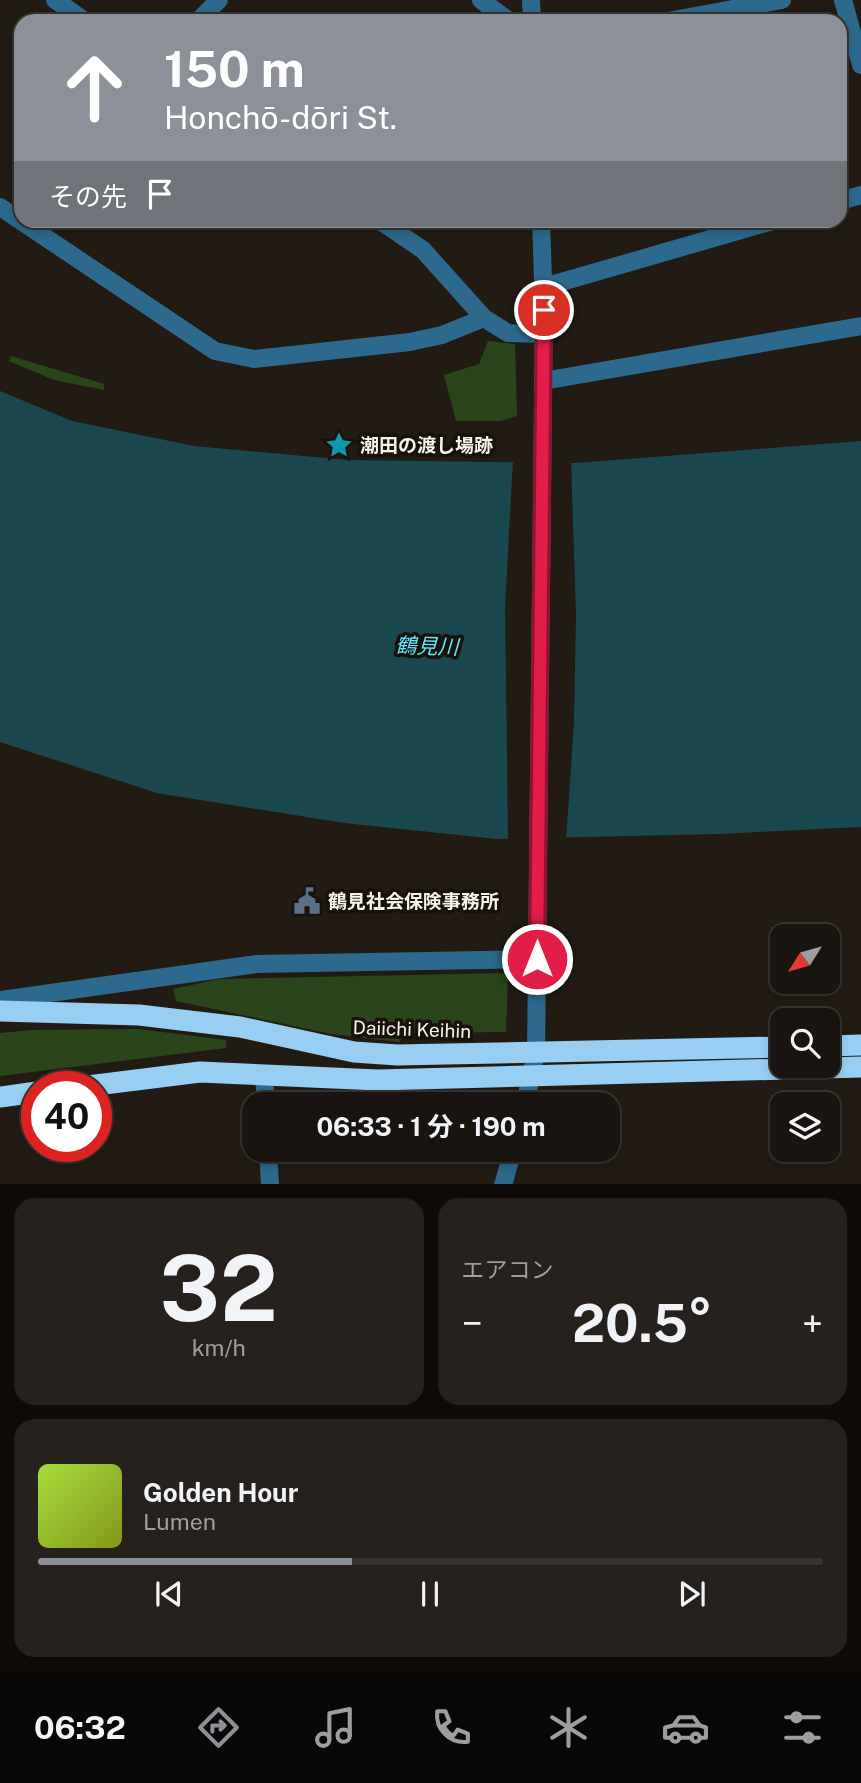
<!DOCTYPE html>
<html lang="ja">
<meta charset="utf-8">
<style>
body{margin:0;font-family:"Public Sans","Noto Sans JP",sans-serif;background:#26211d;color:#f1f3f6;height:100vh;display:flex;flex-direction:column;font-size:26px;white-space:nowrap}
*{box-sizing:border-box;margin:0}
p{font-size:23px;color:#9f9e9e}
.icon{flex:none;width:38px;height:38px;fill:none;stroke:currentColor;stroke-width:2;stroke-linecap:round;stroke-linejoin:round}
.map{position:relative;height:1184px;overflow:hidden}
.details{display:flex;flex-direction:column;gap:14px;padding:14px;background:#0e0b08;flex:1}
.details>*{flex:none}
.guide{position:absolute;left:14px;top:14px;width:833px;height:214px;border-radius:21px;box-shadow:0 4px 10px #0003,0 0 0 2px #37332f;background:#8c9099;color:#fff;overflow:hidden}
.needle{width:46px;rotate:233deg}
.controls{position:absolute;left:770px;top:924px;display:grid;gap:14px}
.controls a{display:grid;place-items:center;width:70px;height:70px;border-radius:14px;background:#19140f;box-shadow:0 4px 10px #0003,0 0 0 2px #37332f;font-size:35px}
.speed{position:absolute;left:21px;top:1071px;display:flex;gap:14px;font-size:35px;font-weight:700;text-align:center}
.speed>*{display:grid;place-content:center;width:91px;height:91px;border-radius:50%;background:#19140f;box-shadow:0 4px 10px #0003,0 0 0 2px #37332f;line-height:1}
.speed .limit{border:10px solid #d22;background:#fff;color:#111}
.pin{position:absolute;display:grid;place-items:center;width:60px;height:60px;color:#fff;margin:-30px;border:4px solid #fff;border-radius:50%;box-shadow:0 2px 7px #0007}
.me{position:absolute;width:77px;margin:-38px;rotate:0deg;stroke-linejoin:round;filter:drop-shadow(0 0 5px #0008)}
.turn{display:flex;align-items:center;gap:24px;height:147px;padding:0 35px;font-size:32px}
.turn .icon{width:91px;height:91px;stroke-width:2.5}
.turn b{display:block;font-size:49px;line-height:60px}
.then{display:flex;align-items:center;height:66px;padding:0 35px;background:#0003;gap:14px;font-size:26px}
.big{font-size:52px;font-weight:700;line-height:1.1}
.details .tile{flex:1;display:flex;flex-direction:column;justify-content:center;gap:10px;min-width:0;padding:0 24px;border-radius:21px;background:#26211d}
.details .dial{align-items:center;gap:0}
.dial b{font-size:91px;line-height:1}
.song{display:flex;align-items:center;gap:21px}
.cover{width:84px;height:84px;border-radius:10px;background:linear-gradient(135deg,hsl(80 70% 55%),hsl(70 70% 35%))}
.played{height:7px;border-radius:4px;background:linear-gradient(90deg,#8c9099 40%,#37332f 40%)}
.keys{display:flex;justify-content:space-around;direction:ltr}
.heat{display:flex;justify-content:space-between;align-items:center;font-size:38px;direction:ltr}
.details .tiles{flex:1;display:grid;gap:14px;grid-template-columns:1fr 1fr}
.tile:last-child{grid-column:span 2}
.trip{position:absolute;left:242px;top:1092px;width:378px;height:70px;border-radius:21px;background:#19140f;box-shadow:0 4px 10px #0003,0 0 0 2px #37332f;font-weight:700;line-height:70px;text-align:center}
.dock{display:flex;height:112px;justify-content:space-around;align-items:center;background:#0a0806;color:#9f9e9e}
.dock .icon{width:49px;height:49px}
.dock .on{color:#8c9099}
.dock b{font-size:32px;color:#f1f3f6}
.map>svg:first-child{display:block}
</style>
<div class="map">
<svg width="861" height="1185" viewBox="0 0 861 1185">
<rect width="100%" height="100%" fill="#211b14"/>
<g fill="#2a4519">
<path d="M 488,341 L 515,344 L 517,416 L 500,421 L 456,421 L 444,375 L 479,364 Z"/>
<path d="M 11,356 L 104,384 L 104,390 L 54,380 L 9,361 Z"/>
<path d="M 508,973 L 506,1032 L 406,1033 L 399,1042 L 331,1034 L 176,1001 L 173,989 L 219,979 Z"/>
<path d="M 139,1029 L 226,1040 L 226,1048 L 0,1076 L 0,1033 L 31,1030 Z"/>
</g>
<path fill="#1b484f" d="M 0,391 L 72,421 L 194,446 L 348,460 L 576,463 L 861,441 L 861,827 L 718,834 L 497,839 L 344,823 L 157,793 L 0,742 Z"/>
<path fill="#211b14" d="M 513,459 L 571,459 L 576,613 L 574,724 L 566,841 L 508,842 L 505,607 Z"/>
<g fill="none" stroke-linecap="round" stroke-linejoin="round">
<g stroke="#2c698c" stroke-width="18">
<path d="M 55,0 L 85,21"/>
<path d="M 481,0 L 509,21"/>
<path d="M 531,0 L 532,21"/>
<path d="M 843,0 L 861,65"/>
<path d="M 198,21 L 219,0"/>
<path d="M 668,21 L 782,0"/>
<path d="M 840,201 L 861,195"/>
<path d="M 0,207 L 215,351 L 254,359 L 410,342 L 442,335 L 484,318"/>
<path d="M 379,220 L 423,250 L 484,318 L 508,333 L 544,334"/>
<path d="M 544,287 L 776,220"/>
<path d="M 543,381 L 861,326"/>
<path d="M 0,1000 L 257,964 L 537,959"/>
<path d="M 264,1075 L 266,1104"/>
<path d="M 525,1104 L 536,1053 L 544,310 L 541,220"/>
<path d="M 268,1150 L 270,1185"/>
<path d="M 503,1185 L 513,1150"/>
</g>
<g stroke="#98cef1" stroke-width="21">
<path d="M 0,1011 L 139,1015 L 240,1027 L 354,1052 L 397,1055 L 782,1047"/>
<path d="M 828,1046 L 861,1045"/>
<path d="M 80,1087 L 200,1072 L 378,1080 L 861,1067"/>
<path d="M 0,1097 L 37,1092"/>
</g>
</g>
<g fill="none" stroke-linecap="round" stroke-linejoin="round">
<defs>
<path id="route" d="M 537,959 L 544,310"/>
</defs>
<use href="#route" stroke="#92132f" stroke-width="18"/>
<use href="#route" stroke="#e11d48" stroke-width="12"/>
</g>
<defs>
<symbol id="sight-bare" viewBox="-9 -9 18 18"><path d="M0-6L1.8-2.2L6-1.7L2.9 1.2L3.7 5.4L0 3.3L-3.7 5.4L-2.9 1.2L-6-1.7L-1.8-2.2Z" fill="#0f9aa8" stroke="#18120b" stroke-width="2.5" paint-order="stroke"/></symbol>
<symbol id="civic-bare" viewBox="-9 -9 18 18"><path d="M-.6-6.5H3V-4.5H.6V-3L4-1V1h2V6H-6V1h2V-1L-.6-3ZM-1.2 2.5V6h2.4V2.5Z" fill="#5c6f8a" stroke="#18120b" stroke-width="2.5" paint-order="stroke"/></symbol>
</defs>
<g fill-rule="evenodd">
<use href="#sight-bare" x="320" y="426" width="38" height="38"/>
<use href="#civic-bare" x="288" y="882" width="38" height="38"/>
</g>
<g text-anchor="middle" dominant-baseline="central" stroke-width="7" stroke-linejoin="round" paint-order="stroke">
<g font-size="19" font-weight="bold" fill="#f6f2ec" stroke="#18120b" text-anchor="start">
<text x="360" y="445">潮田の渡し場跡</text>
<text x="328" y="901">鶴見社会保険事務所</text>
</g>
<g font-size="19" fill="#f6f2ec" stroke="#18120b">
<text transform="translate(412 1029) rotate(2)">Daiichi Keihin</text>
</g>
<g font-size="21" font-style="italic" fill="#5aebff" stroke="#18120b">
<text transform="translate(427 646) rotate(2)">鶴見川</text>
</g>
</g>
</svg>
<div class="controls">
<a><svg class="needle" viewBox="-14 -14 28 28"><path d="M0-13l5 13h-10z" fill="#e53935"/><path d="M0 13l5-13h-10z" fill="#9f9e9e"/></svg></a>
<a><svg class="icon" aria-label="search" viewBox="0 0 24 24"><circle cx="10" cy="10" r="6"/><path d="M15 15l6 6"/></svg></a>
<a><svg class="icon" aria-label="layers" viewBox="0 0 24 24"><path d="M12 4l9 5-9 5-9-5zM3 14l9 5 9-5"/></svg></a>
</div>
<div class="speed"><div class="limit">40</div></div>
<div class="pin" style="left:544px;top:310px;background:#d93025"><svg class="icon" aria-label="arrive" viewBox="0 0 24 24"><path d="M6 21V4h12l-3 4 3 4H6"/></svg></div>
<svg class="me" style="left:537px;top:959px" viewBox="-20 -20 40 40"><circle r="17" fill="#e11d48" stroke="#fff" stroke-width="3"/><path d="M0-11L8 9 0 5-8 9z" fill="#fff"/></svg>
<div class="trip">06:33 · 1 分 · 190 m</div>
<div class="guide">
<div class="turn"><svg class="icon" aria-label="ahead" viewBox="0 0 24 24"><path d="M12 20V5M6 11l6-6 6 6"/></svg><div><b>150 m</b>Honchō-dōri St.</div></div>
<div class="then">その先<svg class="icon" aria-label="arrive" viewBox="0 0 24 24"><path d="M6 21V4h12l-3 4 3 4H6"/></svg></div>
</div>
</div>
<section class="details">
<div class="tiles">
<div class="tile dial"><b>32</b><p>km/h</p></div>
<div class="tile"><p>エアコン</p>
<div class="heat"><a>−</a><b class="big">20.5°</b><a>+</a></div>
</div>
<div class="tile">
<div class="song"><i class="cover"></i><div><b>Golden Hour</b><p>Lumen</p></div></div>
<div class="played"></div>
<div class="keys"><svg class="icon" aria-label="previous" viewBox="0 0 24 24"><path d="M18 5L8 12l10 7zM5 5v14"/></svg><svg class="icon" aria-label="pause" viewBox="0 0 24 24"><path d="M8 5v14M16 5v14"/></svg><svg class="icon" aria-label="next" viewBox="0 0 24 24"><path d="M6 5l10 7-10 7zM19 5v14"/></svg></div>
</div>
</div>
</section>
<nav class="dock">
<b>06:32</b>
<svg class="icon on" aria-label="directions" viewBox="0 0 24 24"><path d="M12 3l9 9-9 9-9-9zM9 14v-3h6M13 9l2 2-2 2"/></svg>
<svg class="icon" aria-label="music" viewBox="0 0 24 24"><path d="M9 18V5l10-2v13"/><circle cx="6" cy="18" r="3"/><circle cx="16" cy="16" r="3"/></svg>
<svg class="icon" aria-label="phone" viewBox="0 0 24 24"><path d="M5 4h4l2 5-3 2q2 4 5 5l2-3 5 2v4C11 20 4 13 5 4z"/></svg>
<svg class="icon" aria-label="climate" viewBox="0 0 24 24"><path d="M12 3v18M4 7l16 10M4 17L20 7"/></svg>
<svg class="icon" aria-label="car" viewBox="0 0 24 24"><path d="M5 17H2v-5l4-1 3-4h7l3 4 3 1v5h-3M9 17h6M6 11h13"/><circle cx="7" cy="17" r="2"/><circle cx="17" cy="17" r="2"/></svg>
<svg class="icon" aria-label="filters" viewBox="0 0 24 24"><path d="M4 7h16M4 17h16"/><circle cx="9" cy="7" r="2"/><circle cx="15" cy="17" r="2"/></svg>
</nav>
